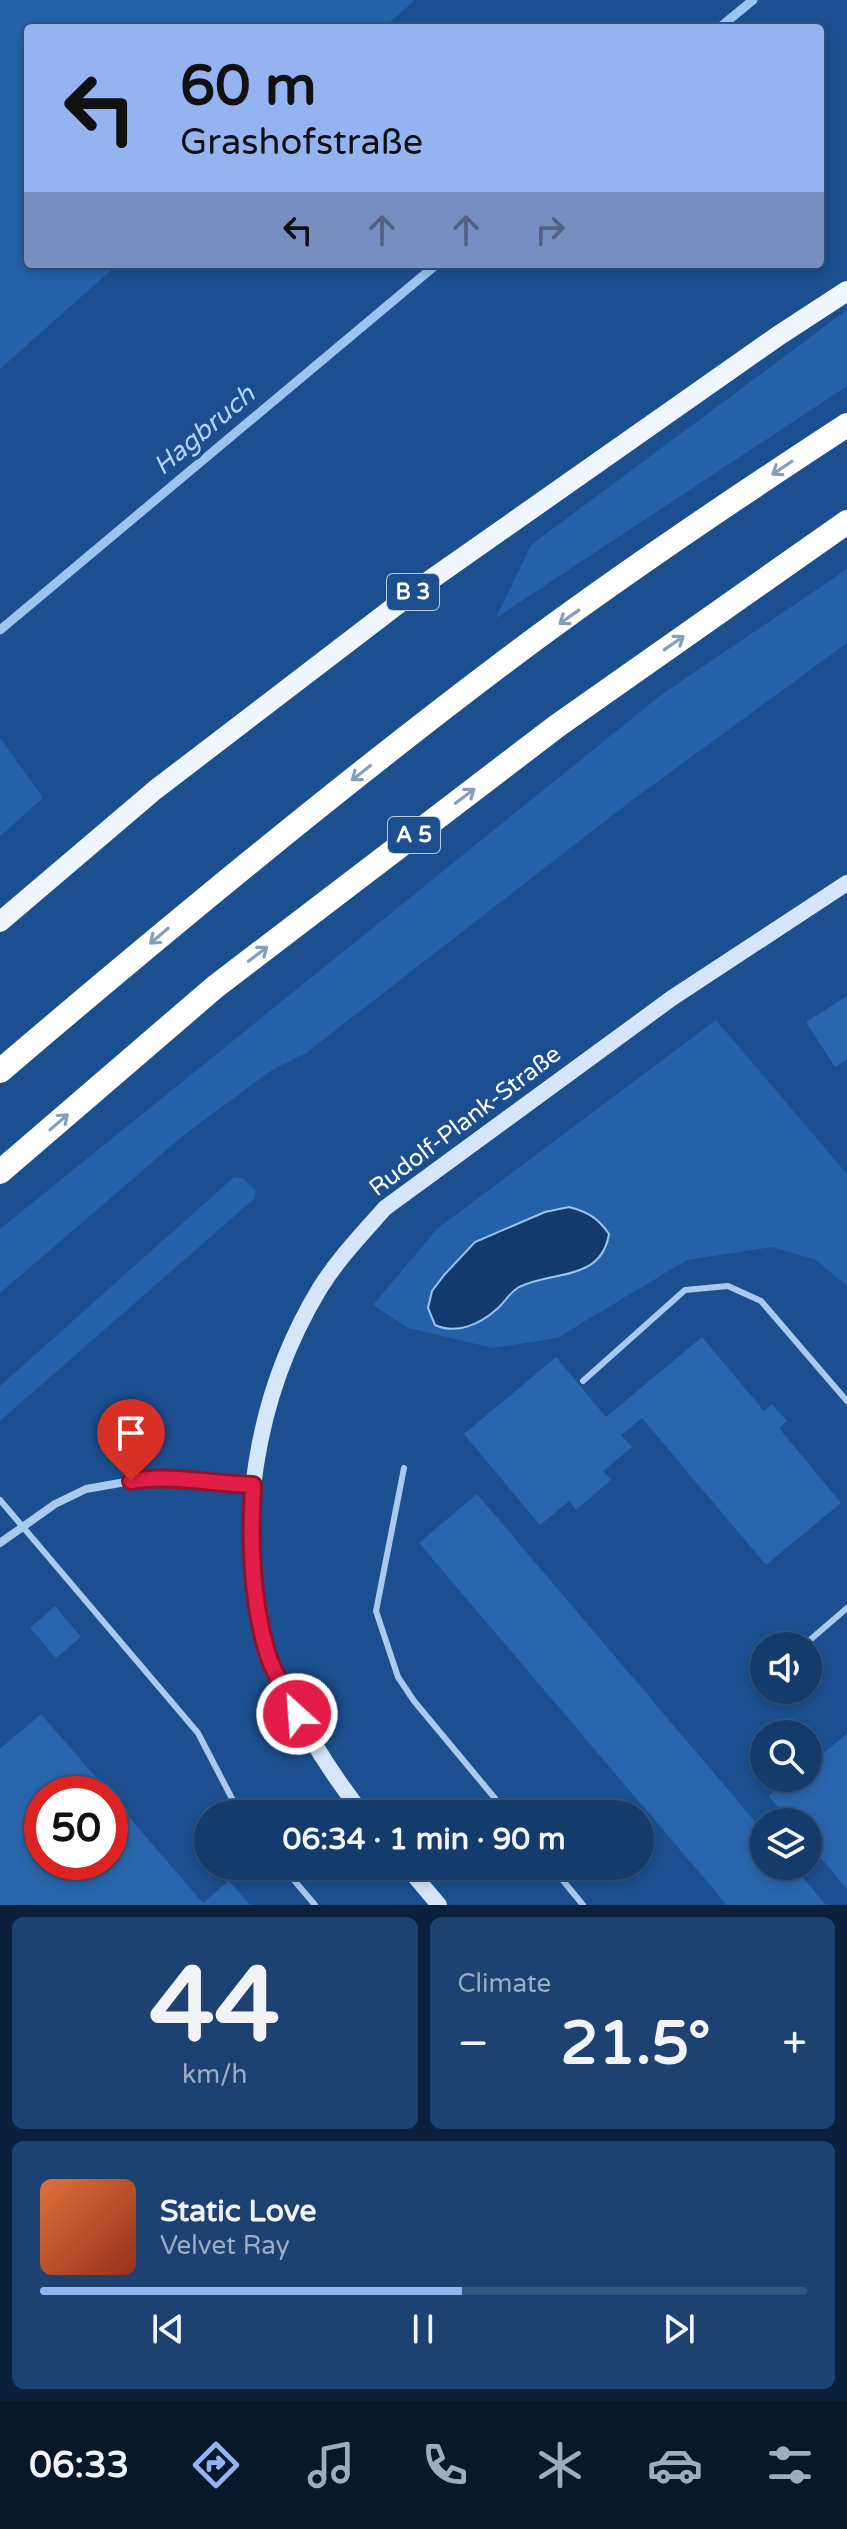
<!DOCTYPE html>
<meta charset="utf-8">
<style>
body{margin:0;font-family:"Varela Round",sans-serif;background:#1d4271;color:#f1f3f6;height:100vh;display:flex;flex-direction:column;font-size:30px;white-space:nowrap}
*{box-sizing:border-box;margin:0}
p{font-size:26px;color:#9dadc1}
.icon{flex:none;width:44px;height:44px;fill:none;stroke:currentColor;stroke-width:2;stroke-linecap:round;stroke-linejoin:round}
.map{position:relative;height:1905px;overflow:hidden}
.drawer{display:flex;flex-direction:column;gap:12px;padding:12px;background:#0b203b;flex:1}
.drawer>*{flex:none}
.top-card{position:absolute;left:24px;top:24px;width:800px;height:244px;border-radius:8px;box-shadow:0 4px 12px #0003,0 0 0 2px #33557e;background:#95b2f1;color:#111;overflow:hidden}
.buttons{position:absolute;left:750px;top:1632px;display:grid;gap:16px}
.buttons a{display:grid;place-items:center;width:72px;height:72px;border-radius:50%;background:#143b6b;box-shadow:0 4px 12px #0003,0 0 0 2px #33557e;font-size:40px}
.speed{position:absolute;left:24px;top:1776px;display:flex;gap:16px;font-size:40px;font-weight:700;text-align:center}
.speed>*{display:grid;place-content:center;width:104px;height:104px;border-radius:50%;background:#143b6b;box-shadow:0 4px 12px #0003,0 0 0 2px #33557e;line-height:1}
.speed .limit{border:12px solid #d22;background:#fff;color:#111}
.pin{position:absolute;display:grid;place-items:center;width:68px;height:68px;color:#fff;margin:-82px -34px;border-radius:50% 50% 50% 0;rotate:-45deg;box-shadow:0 0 8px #0007}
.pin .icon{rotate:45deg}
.me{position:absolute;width:88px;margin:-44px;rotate:334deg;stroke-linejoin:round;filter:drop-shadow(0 0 6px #0008)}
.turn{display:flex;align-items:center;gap:28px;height:168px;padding:0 24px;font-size:36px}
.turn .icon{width:104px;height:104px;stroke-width:2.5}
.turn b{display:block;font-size:56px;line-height:68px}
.lanes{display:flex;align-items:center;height:76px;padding:0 24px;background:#0003;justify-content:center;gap:40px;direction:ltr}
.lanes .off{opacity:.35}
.big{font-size:60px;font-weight:700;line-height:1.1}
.drawer .tile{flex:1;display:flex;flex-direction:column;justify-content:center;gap:12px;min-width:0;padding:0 28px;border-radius:12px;background:#1d4271}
.drawer .dial{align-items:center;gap:0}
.dial b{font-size:104px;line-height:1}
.song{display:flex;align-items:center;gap:24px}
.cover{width:96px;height:96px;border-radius:12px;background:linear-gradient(135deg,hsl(20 70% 55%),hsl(10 70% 35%))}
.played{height:8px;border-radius:4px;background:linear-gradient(90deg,#95b2f1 55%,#33557e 55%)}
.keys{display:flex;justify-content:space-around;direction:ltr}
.heat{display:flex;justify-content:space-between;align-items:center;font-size:44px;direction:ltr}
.drawer .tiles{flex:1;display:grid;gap:12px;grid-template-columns:1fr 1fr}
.tile:last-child{grid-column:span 2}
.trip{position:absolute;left:194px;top:1800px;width:460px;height:80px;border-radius:40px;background:#143b6b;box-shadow:0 4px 12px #0003,0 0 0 2px #33557e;font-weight:700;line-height:80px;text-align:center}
.dock{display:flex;height:128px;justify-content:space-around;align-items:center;background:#08182b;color:#9dadc1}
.dock .icon{width:56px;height:56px}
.dock .selected{color:#95b2f1}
.dock b{font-size:36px;color:#f1f3f6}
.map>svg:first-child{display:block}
</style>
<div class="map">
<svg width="847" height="1905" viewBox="0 0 847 1905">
<rect width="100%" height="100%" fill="#1b4f8f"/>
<g fill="#2461a8">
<path d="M 0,0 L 415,0 L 383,28 L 28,28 L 28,264 L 118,264 L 0,369 Z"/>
<path d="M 847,310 L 847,386 L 496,618 L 531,545 Z"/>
<path d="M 847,569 L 847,643 L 631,801 L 306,1053 L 272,1070 L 185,1134 L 0,1293 L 0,1229 L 661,695 Z"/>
<path d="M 0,738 L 43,798 L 0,836 Z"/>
<path d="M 716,1020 L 847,1174 L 847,1286 L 816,1260 L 772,1247 L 687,1260 L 557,1338 L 493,1348 L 408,1328 L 373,1305 L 437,1229 Z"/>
<path d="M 234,1177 L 243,1178 L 255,1190 L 255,1198 L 0,1421 L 0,1386 Z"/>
</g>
<path fill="#123a6d" stroke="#9cc4f0" stroke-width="2" d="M 569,1207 C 588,1212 598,1218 609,1234 C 601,1282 553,1270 519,1287 C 510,1292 505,1302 497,1309 C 480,1324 457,1335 435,1325 L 428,1308 L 432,1291 L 445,1274 L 475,1242 L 545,1212 Z"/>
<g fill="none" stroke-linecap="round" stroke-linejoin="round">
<g stroke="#9cc4f0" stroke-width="9">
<path d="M 719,28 L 753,0"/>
<path d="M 0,630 L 437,264"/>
</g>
</g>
<g fill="#2a66ad">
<path d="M 847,996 L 847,1059 L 835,1067 L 806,1022 Z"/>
<path d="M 702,1337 L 764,1411 L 772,1404 L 787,1421 L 779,1428 L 841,1503 L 766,1565 L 642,1418 L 621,1435 L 632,1447 L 603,1471 L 611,1480 L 576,1510 L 569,1501 L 540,1525 L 464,1434 L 556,1357 L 606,1417 Z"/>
<path d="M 477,1494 L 764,1832 L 764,1866 L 793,1866 L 826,1905 L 727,1905 L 419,1543 Z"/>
<path d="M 55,1606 L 81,1637 L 56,1658 L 30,1628 Z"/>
<path d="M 41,1714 L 110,1794 L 42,1794 L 42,1862 L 110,1862 L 110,1795 L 203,1903 L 229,1881 L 250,1905 L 0,1905 L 0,1749 Z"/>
<path d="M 847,1734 L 847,1889 L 808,1843 L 808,1822 L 791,1822 L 769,1796 L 792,1778 L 808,1778 L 808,1765 Z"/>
</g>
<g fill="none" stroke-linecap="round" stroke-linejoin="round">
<g stroke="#a9c9ee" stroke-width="6">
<path d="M 583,1381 L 685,1290 L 728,1286 L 761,1301 L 847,1401"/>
<path d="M 404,1468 L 376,1611 L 398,1677 L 414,1701 L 508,1814"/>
<path d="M 0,1500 L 198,1733 L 240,1814"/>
<path d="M 803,1646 L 847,1608"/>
<path d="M 760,1683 L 764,1680"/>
<path d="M 282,1866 L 315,1905"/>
<path d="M 551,1866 L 583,1905"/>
</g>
<path stroke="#a9c9ee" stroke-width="8" d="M 0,1543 L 55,1504 L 86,1489 L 154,1477 L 253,1485"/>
<g stroke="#d6e6fa" stroke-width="16">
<path d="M 363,1814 C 332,1775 307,1735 286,1691 C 279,1678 271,1665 267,1652 C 232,1532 255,1395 320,1288 C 338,1259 362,1234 385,1208 L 672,998 L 847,883"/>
<path d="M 406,1866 L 439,1905"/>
</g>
<path stroke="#f0f6ff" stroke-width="20" d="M 0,922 L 155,790 L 419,588 L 778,336 L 847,291"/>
<g stroke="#fff" stroke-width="24">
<path d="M 0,1071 C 163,932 328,795 499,666 C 611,581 729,502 847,425"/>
<path d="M 0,1172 L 215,987 L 557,726 L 847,522"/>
</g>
</g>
<defs><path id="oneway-shaft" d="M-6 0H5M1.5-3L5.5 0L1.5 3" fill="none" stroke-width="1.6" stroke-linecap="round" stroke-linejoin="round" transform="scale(2)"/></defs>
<g stroke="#829ec1">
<use href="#oneway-shaft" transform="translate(782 468) rotate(146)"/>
<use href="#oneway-shaft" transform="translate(569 617) rotate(145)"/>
<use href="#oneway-shaft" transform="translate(674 643) rotate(-35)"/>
<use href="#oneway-shaft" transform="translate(361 773) rotate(142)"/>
<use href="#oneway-shaft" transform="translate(465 796) rotate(-37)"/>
<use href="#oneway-shaft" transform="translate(159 936) rotate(140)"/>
<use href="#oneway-shaft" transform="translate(258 954) rotate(-37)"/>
<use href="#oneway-shaft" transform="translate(59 1122) rotate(-41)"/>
</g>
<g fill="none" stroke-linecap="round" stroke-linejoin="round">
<defs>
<path id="route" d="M 131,1481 C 171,1474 213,1484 253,1485 C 250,1541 251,1598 267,1652 C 273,1673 287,1694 297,1714"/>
</defs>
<use href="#route" stroke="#92132f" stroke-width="20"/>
<use href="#route" stroke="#e11d48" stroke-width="14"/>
</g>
<g text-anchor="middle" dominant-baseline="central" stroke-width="8" stroke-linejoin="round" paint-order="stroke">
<g fill="#1b4f8f" stroke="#bbcadd" stroke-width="2">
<rect x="387" y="574" width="52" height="36" rx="6"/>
<rect x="388" y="817" width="52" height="36" rx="6"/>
</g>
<g font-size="22" font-weight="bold" fill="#fff">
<text x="413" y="592">B 3</text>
<text x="414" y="835">A 5</text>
</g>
<g font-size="24" fill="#fff" stroke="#1b4f8f">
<text transform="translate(465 1121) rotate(-37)">Rudolf-Plank-Straße</text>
</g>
<g font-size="26" font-style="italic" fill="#b5d3f5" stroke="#1b4f8f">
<text transform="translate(204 430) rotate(-40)">Hagbruch</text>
</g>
</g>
</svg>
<div class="buttons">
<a><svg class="icon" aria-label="sound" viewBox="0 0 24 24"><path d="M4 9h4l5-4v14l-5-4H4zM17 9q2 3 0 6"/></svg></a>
<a><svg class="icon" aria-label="search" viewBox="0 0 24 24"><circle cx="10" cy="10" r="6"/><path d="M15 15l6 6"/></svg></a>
<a><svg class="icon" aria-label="layers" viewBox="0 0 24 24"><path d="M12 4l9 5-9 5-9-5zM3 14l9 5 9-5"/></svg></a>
</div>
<div class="speed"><div class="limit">50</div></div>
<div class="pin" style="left:131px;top:1481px;background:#d93025"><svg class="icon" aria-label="arrive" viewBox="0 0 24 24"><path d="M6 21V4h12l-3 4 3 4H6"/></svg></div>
<svg class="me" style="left:297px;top:1714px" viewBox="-20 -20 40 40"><circle r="17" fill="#e11d48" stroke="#fff" stroke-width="3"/><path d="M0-11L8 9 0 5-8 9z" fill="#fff"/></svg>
<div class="trip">06:34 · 1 min · 90 m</div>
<div class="top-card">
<div class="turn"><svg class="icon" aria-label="left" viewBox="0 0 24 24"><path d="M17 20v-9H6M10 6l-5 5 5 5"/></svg><div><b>60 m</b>Grashofstraße</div></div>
<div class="lanes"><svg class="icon" aria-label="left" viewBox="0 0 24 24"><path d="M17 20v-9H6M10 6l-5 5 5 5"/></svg><svg class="icon off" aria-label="ahead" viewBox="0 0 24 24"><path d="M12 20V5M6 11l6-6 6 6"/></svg><svg class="icon off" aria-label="ahead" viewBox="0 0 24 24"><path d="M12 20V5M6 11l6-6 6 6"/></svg><svg class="icon off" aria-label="right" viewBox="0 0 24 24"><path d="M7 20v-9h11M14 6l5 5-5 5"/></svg></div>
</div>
</div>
<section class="drawer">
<div class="tiles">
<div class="tile dial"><b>44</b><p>km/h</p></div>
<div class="tile"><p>Climate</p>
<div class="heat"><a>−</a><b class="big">21.5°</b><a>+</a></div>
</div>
<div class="tile">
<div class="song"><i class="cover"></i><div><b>Static Love</b><p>Velvet Ray</p></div></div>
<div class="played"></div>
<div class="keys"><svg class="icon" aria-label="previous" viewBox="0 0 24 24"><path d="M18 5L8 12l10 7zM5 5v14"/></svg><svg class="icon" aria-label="pause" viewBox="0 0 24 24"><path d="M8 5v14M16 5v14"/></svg><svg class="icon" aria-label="next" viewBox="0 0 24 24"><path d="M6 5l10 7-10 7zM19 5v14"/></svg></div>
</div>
</div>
</section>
<nav class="dock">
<b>06:33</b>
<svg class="icon selected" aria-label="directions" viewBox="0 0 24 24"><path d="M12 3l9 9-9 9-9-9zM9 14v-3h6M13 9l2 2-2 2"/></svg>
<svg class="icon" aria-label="music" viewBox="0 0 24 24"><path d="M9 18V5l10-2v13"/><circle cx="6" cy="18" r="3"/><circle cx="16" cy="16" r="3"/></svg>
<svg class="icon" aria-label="phone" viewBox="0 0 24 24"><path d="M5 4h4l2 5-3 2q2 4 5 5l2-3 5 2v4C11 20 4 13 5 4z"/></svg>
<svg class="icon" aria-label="climate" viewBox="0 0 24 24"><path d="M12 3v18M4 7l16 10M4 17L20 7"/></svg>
<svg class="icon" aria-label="car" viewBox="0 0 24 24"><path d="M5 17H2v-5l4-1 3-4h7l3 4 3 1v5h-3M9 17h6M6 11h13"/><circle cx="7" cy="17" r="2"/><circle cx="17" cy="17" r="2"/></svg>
<svg class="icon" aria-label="filters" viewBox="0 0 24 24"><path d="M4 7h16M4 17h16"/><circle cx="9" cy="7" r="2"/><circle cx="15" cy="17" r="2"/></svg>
</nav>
